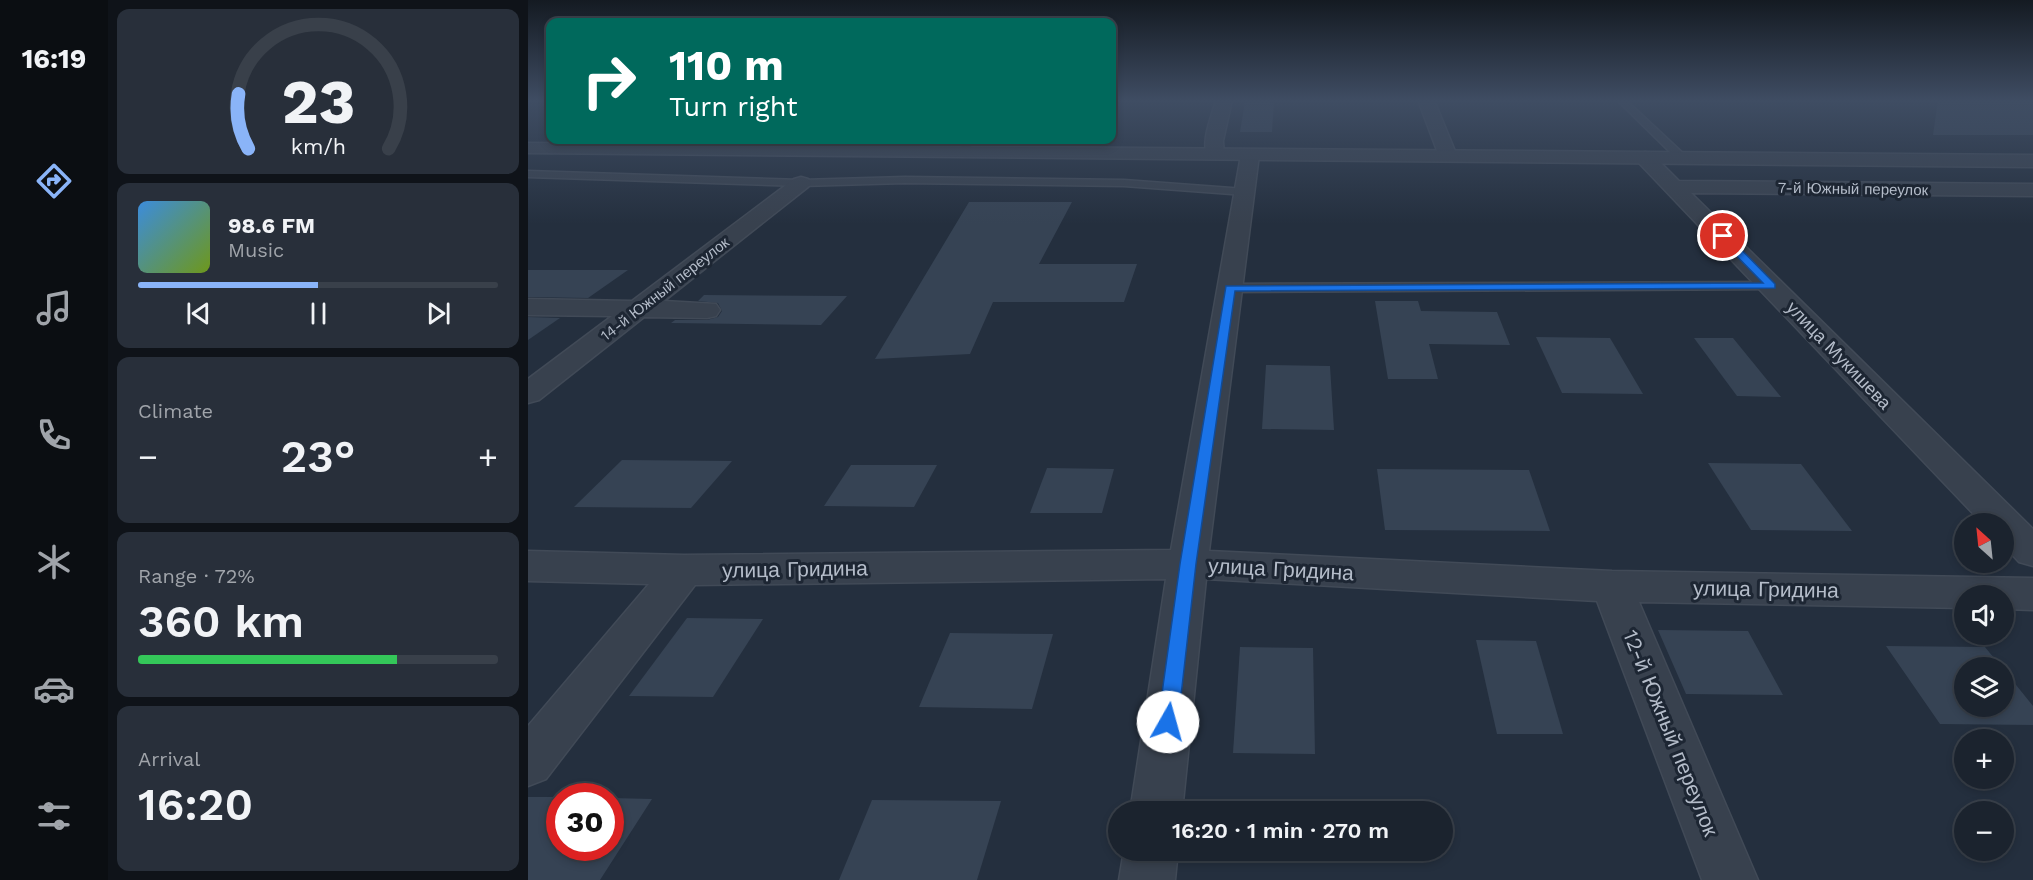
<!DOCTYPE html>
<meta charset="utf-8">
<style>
body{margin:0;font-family:"Work Sans",sans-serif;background:#282f3a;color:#f1f3f6;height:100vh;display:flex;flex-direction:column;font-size:22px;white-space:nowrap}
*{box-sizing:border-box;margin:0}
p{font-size:20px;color:#a0a4aa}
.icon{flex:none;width:33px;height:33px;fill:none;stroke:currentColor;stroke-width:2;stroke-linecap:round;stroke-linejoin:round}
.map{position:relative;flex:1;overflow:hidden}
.side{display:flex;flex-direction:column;gap:9px;padding:9px;background:#0f1319;width:420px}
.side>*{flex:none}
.guide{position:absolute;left:18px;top:18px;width:570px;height:126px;border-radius:12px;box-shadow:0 3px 9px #0003,0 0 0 2px #39404a;background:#00695c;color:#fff;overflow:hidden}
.needle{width:39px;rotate:333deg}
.tools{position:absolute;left:1426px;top:513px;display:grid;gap:12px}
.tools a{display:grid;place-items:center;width:60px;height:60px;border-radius:50%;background:#1b232e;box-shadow:0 3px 9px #0003,0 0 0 2px #39404a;font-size:30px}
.speed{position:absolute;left:18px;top:783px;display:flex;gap:12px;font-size:30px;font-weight:700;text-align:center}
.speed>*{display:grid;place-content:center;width:78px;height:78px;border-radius:50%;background:#1b232e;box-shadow:0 3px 9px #0003,0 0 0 2px #39404a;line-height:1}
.speed .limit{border:9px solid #d22;background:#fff;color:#111}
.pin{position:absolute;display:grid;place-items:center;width:51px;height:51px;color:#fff;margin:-26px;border:3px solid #fff;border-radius:50%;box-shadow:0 2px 6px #0007}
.me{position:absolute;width:66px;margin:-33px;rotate:7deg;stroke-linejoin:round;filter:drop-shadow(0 0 4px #0008)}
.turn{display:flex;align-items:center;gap:21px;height:126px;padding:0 24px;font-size:27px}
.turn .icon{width:78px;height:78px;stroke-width:2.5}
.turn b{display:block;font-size:42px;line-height:51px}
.big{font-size:45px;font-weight:600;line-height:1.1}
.side .tile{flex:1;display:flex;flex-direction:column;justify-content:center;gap:9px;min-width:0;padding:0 21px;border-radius:12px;background:#282f3a}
.side .dial{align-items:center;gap:0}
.dial svg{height:156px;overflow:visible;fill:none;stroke:#39404a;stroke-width:7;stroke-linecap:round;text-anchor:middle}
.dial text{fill:#f1f3f6;stroke:none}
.song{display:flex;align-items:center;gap:18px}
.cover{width:72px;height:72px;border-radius:9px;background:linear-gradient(135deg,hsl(210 70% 55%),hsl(80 70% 35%))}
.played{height:6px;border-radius:3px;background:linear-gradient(90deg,#8ab4f8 50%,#39404a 50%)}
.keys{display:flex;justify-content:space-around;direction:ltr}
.heat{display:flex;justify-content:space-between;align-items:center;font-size:33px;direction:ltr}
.charge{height:9px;border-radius:4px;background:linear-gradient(90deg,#34c759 72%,#39404a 0)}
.trip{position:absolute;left:580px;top:801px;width:345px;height:60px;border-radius:30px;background:#1b232e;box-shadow:0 3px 9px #0003,0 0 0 2px #39404a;font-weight:600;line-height:60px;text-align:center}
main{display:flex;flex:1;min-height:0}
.tab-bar{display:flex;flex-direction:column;width:108px;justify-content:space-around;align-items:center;background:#0b0e12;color:#a0a4aa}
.tab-bar .icon{width:42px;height:42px}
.tab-bar .current{color:#8ab4f8}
.tab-bar b{font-size:27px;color:#f1f3f6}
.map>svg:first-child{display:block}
</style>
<main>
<nav class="tab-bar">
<b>16:19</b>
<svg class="icon current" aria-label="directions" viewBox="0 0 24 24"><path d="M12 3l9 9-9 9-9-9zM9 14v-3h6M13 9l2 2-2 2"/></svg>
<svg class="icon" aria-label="music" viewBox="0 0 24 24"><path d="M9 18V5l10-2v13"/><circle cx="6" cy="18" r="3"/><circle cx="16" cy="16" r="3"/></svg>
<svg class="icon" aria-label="phone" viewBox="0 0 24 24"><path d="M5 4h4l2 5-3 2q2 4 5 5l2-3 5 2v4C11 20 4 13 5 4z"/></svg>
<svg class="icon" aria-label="climate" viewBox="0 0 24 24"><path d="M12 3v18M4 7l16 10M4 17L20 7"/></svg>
<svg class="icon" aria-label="car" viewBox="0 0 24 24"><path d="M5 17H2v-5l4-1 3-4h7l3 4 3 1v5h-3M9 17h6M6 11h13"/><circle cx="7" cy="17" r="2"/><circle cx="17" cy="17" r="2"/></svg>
<svg class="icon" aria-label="filters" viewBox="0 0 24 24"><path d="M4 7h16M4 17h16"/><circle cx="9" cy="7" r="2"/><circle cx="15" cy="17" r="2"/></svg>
</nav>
<section class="side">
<div class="tile dial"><svg viewBox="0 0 100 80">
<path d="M14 69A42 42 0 1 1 86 69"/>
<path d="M14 69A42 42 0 0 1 9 41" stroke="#8ab4f8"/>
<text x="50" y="56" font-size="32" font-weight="700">23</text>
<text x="50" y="72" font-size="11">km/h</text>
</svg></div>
<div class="tile">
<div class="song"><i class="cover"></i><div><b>98.6 FM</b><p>Music</p></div></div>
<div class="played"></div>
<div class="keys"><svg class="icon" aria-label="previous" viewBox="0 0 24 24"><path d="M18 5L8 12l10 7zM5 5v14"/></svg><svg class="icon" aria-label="pause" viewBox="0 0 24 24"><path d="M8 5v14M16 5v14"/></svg><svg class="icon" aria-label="next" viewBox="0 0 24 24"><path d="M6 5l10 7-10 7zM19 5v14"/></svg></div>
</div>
<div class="tile"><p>Climate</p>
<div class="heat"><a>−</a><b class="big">23°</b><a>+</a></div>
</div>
<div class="tile"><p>Range · 72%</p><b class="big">360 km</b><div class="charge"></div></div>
<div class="tile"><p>Arrival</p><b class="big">16:20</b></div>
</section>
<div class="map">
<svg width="1505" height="880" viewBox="0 0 1505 880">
<rect width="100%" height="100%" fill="#242f3e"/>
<g fill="#364354">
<path d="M 1410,100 L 1505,100 L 1505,135 L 1405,135 Z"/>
<path d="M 717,101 L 746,101 L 744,132 L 712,132 Z"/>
<path d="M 441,202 L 544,202 L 511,264 L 609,264 L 596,302 L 465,302 L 442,354 L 347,359 Z"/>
<path d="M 0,270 L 100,270 L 60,298 L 0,297 Z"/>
<path d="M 176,295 L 319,296 L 293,325 L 143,323 L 147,320 L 179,320 L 190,317 L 194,311 L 190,303 L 170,301 Z"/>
<path d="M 847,301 L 890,301 L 893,311 L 969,312 L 982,345 L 901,344 L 910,379 L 860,379 Z"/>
<path d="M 0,317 L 32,318 L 0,340 Z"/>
<path d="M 1008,337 L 1082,338 L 1115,394 L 1034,393 Z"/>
<path d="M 1166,338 L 1205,338 L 1253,397 L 1209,396 Z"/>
<path d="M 738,365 L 802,366 L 806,430 L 734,429 Z"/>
<path d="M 94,460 L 204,461 L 163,508 L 46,507 Z"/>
<path d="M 1180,463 L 1273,464 L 1324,531 L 1223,530 Z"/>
<path d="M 323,465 L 409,465 L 386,507 L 296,506 Z"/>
<path d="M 519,468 L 586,469 L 574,513 L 502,513 Z"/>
<path d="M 849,469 L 1001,470 L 1022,531 L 857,530 Z"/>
<path d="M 159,618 L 235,619 L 185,697 L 101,696 Z"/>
<path d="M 1130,630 L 1220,631 L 1255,695 L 1158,694 Z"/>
<path d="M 422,633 L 525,634 L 504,709 L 391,707 Z"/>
<path d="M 948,640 L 1008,641 L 1035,734 L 969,734 Z"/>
<path d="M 1358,646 L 1457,647 L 1474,668 L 1437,668 L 1437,706 L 1476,706 L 1476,670 L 1505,706 L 1505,725 L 1412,724 Z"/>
<path d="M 712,647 L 785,648 L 787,754 L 705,753 Z"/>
<path d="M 0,797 L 32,797 L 32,848 L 82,848 L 82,798 L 124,799 L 72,880 L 0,880 Z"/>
<path d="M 344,800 L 473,801 L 449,880 L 311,880 Z"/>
</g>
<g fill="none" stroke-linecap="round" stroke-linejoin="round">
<defs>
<g id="service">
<path d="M 1089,100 L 1098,100 L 1158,156 L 1158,160 L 1150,160 Z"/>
<path d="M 161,140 L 172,140 L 151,152 L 143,150 Z"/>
<path d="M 440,140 L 450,140 L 435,154 L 429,154 L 429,150 Z"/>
<path d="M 0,171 L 273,180 L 377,177 L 596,180 L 717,189 L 723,192 L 717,195 L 596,186 L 377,183 L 273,186 L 0,177 Z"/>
<path d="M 1243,282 L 1248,283 L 1250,286 L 1248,289 L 702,292 L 695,288 L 702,284 Z"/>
</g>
<g id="minor">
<path d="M 688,100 L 704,100 L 695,141 L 696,155 L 693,159 L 681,159 C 671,144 684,116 688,100 Z"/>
<path d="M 890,100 L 906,100 L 929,156 L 926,160 L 914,160 L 911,156 Z"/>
<path d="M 722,150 L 728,151 L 731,155 L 681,551 L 1084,571 L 1505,578 L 1505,610 L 1476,609 L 1476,596 L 1437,596 L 1437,608 L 1111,602 L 1230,880 L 1174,880 L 1069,601 L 678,579 L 654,812 L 602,812 L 638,579 L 167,585 L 18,779 L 0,786 L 0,726 L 121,584 L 0,581 L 0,551 L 156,555 L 643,550 L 713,155 L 716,151 Z"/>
<path d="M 1117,152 L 1124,154 L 1151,181 L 1505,184 L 1505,196 L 1163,193 L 1505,529 L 1505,566 L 1491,562 L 1476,546 L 1476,524 L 1455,524 L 1110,162 L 1108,158 L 1110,154 Z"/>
<path d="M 273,177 L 280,179 L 283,183 L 280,187 L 136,301 L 188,304 L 192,310 L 188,316 L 179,318 L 116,317 L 11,400 L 0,403 L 0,379 L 84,316 L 0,315 L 0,299 L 104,301 L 266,179 Z"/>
<path d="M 596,850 L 650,850 L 647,880 L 591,880 Z"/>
</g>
<path id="tertiary" d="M 0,143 L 1505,155 L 1505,167 L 0,153 Z"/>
</defs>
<use href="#service" stroke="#414a57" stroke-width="3"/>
<use href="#minor" stroke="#414a57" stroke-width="3"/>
<use href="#tertiary" stroke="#414a57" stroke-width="3"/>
<use href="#service" fill="#38414e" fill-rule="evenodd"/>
<use href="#minor" fill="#38414e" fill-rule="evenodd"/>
<use href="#tertiary" fill="#38414e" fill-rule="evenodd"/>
</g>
<linearGradient id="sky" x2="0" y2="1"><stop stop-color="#141a22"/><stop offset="0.45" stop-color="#3f4d63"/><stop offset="1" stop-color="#3f4d63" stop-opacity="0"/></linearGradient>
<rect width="1505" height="224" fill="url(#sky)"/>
<path fill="#1a73e8" stroke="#114b97" stroke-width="1.5" d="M 1191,234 L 1198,234 L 1247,284 L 1247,288 L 707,291 L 668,564 L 650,722 L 647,728 L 640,730 L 633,728 L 630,722 L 652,564 L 698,286 L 1235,283 L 1191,238 Z"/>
<g text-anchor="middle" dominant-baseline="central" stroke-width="6" stroke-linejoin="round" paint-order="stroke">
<g font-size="15" fill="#b4bcc9" stroke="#1d2633">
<text transform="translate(1325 189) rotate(1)">7-й Южный переулок</text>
<text transform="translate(137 289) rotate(-38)">14-й Южный переулок</text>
</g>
<g font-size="18" fill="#b4bcc9" stroke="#1d2633">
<text transform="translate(1311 355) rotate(46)">улица Мукишева</text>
</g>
<g font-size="21" fill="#b4bcc9" stroke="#1d2633">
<text transform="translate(267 569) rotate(-1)">улица Гридина</text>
<text transform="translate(753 569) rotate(3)">улица Гридина</text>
<text transform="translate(1238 589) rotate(1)">улица Гридина</text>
<text transform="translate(1143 733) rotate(68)">12-й Южный переулок</text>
</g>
</g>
</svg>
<div class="tools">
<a><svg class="needle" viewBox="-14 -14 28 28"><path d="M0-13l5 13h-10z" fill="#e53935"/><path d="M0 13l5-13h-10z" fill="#a0a4aa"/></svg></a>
<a><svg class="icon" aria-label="sound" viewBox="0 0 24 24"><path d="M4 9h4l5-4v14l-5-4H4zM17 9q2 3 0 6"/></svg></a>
<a><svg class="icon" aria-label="layers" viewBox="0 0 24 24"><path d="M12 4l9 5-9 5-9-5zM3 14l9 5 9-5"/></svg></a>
<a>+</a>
<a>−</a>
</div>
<div class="speed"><div class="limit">30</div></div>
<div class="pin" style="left:1195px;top:236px;background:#d93025"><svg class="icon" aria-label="arrive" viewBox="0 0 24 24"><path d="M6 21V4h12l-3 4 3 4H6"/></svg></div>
<svg class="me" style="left:640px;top:722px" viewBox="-20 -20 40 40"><circle r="19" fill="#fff"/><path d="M0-13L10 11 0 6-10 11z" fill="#1a73e8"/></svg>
<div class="trip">16:20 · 1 min · 270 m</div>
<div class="guide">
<div class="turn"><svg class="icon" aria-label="right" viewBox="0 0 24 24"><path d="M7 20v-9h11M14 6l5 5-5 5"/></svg><div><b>110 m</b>Turn right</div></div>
</div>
</div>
</main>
